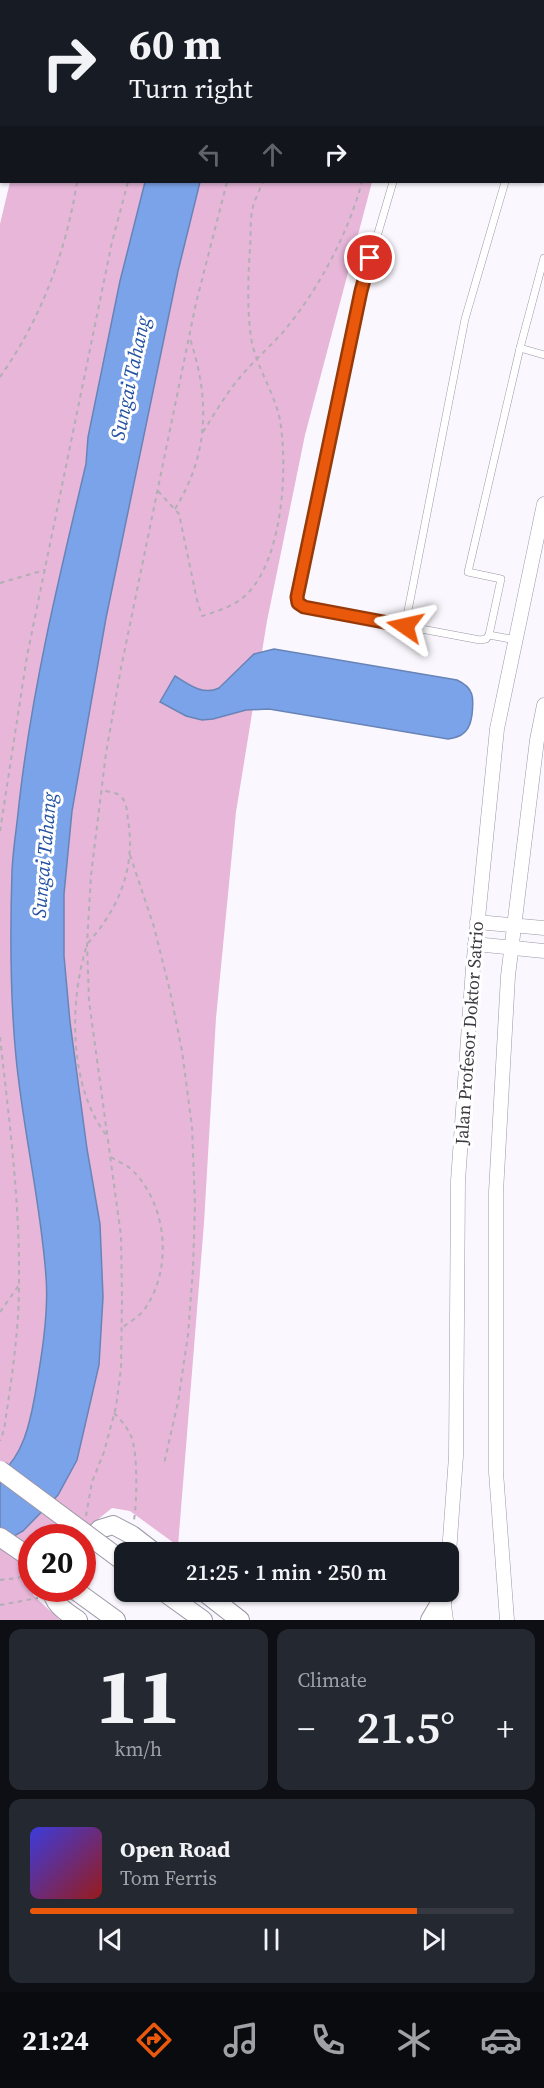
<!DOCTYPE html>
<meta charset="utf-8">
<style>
body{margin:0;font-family:"Source Serif 4",serif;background:#242831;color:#f1f3f6;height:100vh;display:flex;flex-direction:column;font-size:22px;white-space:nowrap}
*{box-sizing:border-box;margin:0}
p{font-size:20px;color:#9ea1a6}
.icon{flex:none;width:33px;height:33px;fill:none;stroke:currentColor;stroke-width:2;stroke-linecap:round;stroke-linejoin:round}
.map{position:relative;height:1620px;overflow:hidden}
.panel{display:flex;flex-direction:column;gap:9px;padding:9px;background:#0d0f14;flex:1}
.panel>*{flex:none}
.guide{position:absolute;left:0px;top:0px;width:544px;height:183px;box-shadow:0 2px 4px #0004;background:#171b24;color:#f1f3f6;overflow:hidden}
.speed{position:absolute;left:18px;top:1524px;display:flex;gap:12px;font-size:30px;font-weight:700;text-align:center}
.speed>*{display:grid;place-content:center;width:78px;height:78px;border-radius:50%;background:#171b24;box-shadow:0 2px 4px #0004;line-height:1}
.speed .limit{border:9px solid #d22;background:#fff;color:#111}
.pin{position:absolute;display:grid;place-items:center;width:51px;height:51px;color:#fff;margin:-26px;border:3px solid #fff;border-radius:50%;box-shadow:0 2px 6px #0007}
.me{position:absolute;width:66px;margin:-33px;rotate:281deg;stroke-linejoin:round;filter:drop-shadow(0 0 4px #0008)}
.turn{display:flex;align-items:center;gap:21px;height:126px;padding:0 30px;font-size:27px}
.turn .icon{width:78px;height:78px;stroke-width:2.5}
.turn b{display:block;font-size:42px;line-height:51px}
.lanes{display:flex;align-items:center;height:57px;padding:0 30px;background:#0003;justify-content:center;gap:30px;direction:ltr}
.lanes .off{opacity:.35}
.big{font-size:45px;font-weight:600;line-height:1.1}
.panel .card{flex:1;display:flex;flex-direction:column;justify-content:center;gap:9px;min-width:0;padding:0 21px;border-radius:12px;background:#242831}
.panel .dial{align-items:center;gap:0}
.dial b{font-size:78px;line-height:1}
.song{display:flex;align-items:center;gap:18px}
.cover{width:72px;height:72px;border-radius:9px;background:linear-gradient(135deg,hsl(240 70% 55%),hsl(0 70% 35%))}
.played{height:6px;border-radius:3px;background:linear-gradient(90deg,#ea580c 80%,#363941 80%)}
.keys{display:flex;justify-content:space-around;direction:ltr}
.heat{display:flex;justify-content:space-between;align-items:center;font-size:33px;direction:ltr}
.panel .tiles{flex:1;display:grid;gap:9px;grid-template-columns:1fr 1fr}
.card:last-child{grid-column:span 2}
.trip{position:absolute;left:114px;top:1542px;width:345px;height:60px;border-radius:12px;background:#171b24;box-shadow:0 2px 4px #0004;font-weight:600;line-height:60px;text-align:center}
.dock{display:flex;height:96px;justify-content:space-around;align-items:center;background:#090b0e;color:#9ea1a6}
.dock .icon{width:42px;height:42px}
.dock .selected{color:#ea580c}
.dock b{font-size:27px;color:#f1f3f6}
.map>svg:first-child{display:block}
</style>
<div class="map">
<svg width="544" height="1620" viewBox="0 0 544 1620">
<rect width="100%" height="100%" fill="#faf8fe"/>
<g fill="#e7b6d9">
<path d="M 52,0 L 424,0 L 424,2 L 51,2 Z"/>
<path d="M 10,182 L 372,182 L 305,435 L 267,621 L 236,812 L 216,1018 L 204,1223 L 178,1546 L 130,1511 L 112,1508 L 76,1537 L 32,1538 L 32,1588 L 34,1589 L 33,1595 L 60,1620 L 0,1620 L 0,224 Z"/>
</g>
<g fill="#7ba3e9" stroke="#6884b7" stroke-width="1.5">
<path d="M 145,182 L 200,182 L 178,271 L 106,618 L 72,811 L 64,894 L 64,956 L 70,1022 L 87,1149 L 100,1224 L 103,1297 L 99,1365 L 77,1460 L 58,1495 L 23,1531 L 0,1544 L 0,1474 C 23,1456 30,1423 35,1395 C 41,1360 49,1313 46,1277 C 41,1203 23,1131 16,1057 C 10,995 10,933 12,871 C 13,848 17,826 19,804 C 32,688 59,577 86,464 L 88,437 L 120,281 Z"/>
<path d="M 274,649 L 457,680 C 474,688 474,697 472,715 C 471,721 470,727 465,732 C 460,737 454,738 448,739 L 269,709 L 246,710 L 213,719 L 202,720 L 186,716 L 160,702 L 175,676 C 188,684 203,696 219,688 L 254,654 Z"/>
</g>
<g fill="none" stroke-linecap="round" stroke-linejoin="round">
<defs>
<g id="lane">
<path d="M 446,2 L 446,0"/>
<path d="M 543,51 L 544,47"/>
<path d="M 393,182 L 361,291 L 297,597 L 298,603 L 304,607 L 480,640 L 486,639 L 489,635 L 501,579 L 468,572 L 520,348 L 544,258"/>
<path d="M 520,348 L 544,355"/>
<path d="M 405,626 L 465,319 L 505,182"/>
<path d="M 489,635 L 516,640"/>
</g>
<g id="street">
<path d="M 477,922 L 544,928"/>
<path d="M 475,944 L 544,951"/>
<path d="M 448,1567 L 456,1456 L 458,1181 L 473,968 L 497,729 L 544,504"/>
<path d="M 443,1598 L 446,1620"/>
<path d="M 507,1620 L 496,1472 L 496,1192 L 508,976 L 537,740 L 544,705"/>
</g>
<g id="secondary">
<path d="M 0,1537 L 32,1559"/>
<path d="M 82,1549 L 100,1529 L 113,1525 L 132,1535 L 154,1552"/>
<path d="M 52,1588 C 52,1604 66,1612 78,1620"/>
<path d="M 72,1588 L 116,1620"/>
<path d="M 164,1592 L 203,1620"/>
<path d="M 204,1592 L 240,1620"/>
<path d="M 430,1620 L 443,1598"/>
</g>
</defs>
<use href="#lane" stroke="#9b97a6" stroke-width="8"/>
<use href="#street" stroke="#9b97a6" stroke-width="15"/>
<use href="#secondary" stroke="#9b97a6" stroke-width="20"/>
<g stroke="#b1afb5" stroke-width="2" stroke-dasharray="4.5 4.5" stroke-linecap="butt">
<path d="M 68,0 L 68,2"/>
<path d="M 146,2 L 146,0"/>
<path d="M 183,2 L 183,0"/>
<path d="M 283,2 L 283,0"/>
<path d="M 409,2 L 409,0"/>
<path d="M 0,377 C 41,319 66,252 77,182"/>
<path d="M 203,432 C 215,413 227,392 242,375 C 258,356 277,341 292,321 C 324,279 348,232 362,182"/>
<path d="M 158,491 L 179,514 L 197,600 L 202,616 C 218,611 235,606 247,594 C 283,558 288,468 280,420 C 274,391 256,367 251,338 C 247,308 248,278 250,248 C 251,236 250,223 252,211 C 254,201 259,191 263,182"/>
<path d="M 175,509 C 209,454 210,399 190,339"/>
<path d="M 0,583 L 45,570"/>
<path d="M 0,831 L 27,656 L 112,242 L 128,182"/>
<path d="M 130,855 L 154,927 L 170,991 L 182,1051 L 192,1127 L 195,1204 L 193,1269 L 188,1335 L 178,1402 L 164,1464"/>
<path d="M 88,943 C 119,908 136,867 128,820 C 127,812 127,800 119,795 C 115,792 107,792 102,790"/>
<path d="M 86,948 C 69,1004 69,1088 107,1136"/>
<path d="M 0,1037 C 9,1119 20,1201 19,1284 C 19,1333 11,1382 4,1430 L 0,1441"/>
<path d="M 111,1157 C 117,1161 125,1164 131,1169 C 167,1203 173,1267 146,1307 C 141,1316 129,1322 122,1328"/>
<path d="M 0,1312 L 19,1285"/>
<path d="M 114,1413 C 121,1420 127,1427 131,1436 C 138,1452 137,1502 134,1520"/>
<path d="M 86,1516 L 92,1482 L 104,1452 L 116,1407 L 121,1368 L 122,1298 L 121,1236 L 89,1001 L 87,944 L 91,875 L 106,753 L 121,668 L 196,303 L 227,182"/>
<path d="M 0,1580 L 18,1578 L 28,1572"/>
<path d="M 0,1605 L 38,1598"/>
</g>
<use href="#lane" stroke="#fff" stroke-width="7"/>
<use href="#street" stroke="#fff" stroke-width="14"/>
<use href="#secondary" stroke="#fff" stroke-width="18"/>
<defs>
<path id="secondary-bridge" d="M 0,1470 L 124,1562"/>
</defs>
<use href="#secondary-bridge" stroke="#9b97a6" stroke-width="20" stroke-linecap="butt"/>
<use href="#secondary-bridge" stroke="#fff" stroke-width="18"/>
</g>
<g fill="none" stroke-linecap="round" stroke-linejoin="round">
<defs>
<path id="route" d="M 370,258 L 361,291 L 297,597 L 298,603 L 304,607 L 405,626"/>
</defs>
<use href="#route" stroke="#983908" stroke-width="15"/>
<use href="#route" stroke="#ea580c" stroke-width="10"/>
</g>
<g text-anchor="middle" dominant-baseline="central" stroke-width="6" stroke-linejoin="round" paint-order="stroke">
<g font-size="18" fill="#3d3b42" stroke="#fff">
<text transform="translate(469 1033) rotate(-86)">Jalan Profesor Doktor Satrio</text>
</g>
<g font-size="20" font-style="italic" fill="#2452a4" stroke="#fff">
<text transform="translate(130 378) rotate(-78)">Sungai Tahang</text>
<text transform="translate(44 855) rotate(-85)">Sungai Tahang</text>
</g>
</g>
</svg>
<div class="speed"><div class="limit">20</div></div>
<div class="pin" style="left:370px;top:258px;background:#d93025"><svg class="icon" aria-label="arrive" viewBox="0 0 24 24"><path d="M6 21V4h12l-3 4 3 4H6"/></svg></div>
<svg class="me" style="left:405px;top:626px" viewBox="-20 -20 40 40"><path d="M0-17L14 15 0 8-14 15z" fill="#ea580c" stroke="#fff" stroke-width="4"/></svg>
<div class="trip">21:25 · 1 min · 250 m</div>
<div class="guide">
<div class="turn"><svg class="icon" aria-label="right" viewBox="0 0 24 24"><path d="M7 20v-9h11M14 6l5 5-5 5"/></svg><div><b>60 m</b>Turn right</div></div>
<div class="lanes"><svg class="icon off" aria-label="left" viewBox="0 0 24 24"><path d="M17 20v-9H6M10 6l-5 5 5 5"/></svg><svg class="icon off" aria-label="ahead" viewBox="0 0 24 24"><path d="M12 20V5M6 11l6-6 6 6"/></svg><svg class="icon" aria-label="right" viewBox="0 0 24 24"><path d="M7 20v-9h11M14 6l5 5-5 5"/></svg></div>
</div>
</div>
<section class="panel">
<div class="tiles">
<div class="card dial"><b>11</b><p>km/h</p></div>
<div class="card"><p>Climate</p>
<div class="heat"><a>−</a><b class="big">21.5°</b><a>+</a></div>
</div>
<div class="card">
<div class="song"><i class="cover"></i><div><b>Open Road</b><p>Tom Ferris</p></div></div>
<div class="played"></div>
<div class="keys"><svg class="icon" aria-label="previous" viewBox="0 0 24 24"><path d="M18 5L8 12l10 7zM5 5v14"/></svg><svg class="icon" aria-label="pause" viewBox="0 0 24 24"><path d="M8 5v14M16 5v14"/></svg><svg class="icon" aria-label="next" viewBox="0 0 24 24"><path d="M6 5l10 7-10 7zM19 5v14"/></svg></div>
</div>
</div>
</section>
<nav class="dock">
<b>21:24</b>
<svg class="icon selected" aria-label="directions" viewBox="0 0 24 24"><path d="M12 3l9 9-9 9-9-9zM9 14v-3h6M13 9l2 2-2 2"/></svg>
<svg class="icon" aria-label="music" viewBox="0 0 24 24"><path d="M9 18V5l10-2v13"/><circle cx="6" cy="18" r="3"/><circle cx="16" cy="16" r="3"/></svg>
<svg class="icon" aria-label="phone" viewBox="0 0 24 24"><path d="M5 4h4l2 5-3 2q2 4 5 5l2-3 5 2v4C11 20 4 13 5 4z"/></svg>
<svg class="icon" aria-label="climate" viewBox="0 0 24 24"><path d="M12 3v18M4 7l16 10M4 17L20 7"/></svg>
<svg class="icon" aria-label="car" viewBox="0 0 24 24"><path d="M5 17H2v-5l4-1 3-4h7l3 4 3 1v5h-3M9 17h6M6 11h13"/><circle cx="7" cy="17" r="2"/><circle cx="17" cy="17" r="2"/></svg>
</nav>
